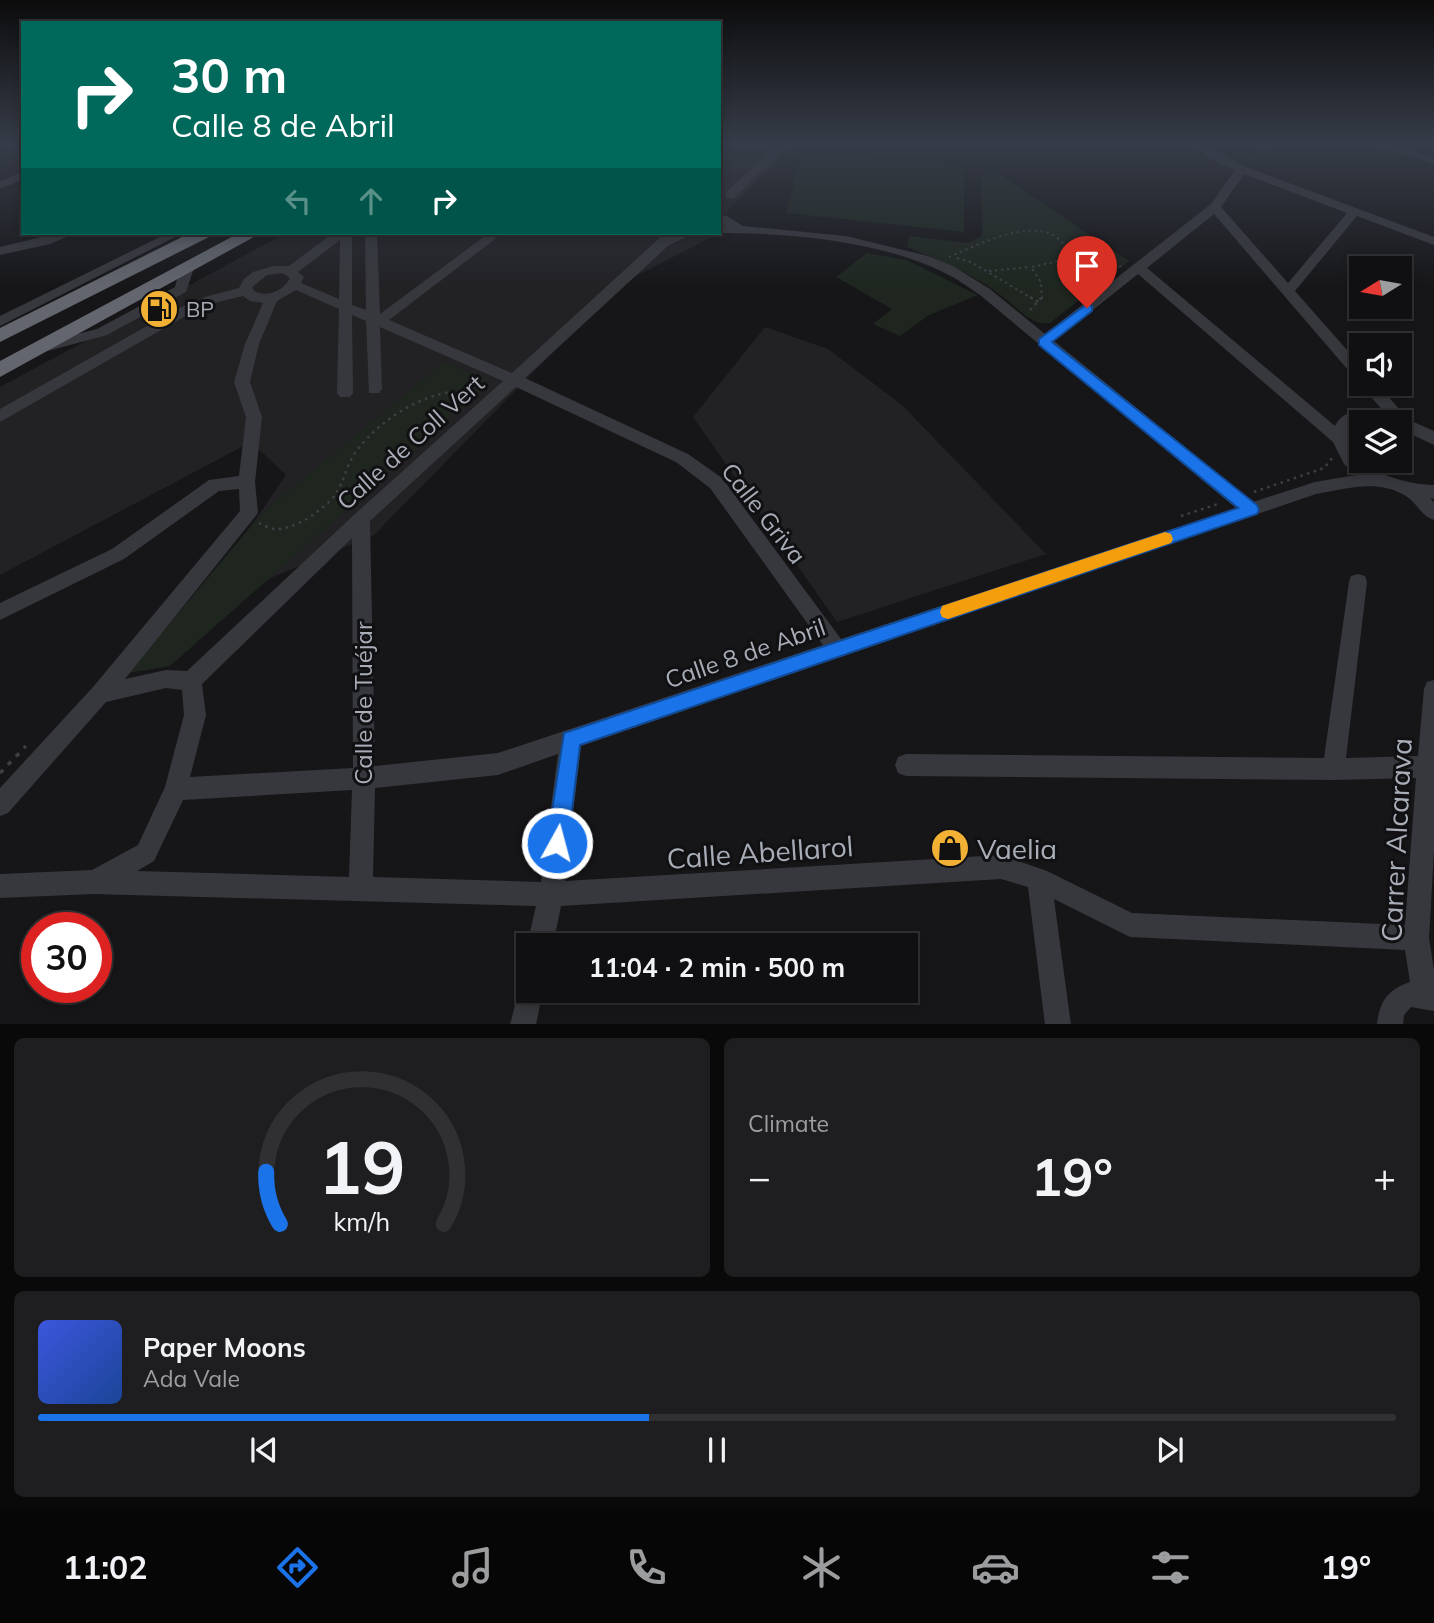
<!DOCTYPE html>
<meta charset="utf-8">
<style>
body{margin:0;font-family:Mulish,sans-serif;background:#1e1e20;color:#f1f3f6;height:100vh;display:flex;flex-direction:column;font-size:26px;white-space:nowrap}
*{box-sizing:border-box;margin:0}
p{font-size:23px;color:#9c9d9f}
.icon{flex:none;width:38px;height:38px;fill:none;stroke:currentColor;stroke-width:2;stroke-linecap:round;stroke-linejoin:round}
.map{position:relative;height:1024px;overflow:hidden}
.panel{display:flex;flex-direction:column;gap:14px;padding:14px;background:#09090a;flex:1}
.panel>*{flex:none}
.banner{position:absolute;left:21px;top:21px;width:700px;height:214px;border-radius:0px;box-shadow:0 4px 10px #0003,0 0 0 2px #303032;background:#00695c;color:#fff;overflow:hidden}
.needle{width:46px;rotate:259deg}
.buttons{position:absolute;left:1349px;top:256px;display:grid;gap:14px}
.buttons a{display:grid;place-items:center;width:63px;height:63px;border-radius:0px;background:#101012;box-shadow:0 4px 10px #0003,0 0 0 2px #303032;font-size:35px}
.speed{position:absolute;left:21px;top:912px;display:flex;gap:14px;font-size:35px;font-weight:700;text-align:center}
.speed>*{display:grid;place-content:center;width:91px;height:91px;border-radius:50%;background:#101012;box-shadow:0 4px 10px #0003,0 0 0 2px #303032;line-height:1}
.speed .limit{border:10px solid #d22;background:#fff;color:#111}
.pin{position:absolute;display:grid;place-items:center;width:60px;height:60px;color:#fff;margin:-72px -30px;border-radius:50% 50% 50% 0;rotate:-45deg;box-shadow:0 0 7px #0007}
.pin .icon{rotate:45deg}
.me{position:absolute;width:77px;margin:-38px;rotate:7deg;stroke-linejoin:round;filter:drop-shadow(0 0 5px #0008)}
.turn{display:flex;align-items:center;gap:24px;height:147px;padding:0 35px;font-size:32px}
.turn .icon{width:91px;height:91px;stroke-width:2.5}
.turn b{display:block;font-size:49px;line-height:60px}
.lanes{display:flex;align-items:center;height:66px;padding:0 35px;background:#0003;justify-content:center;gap:35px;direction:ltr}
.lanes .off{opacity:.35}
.big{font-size:52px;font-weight:700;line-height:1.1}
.panel .widget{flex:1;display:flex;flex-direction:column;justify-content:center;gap:10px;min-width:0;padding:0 24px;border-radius:10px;background:#1e1e20}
.panel .dial{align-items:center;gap:0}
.dial svg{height:182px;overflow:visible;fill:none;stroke:#303032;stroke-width:7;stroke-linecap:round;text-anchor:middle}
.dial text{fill:#f1f3f6;stroke:none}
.song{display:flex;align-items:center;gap:21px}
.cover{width:84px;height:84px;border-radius:10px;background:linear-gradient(135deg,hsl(230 70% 55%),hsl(220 70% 35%))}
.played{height:7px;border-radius:4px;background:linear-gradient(90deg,#1a73e8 45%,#303032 45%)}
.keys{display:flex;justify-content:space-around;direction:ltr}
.heat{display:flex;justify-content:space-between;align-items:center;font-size:38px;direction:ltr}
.panel .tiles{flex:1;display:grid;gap:14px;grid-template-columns:1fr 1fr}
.widget:last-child{grid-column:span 2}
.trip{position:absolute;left:516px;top:933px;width:402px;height:70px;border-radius:0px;background:#101012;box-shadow:0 4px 10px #0003,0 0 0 2px #303032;font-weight:700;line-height:70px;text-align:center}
.tabs{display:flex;height:112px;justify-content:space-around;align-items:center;background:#060607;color:#9c9d9f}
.tabs .icon{width:49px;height:49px}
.tabs .on{color:#1a73e8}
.tabs b{font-size:32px;color:#f1f3f6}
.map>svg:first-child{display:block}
</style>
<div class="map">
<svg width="1434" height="1025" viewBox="0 0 1434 1025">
<rect width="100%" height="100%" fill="#161618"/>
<g fill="#222225">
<path d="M 719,144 L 794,144 L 729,209 L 720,233 L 620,284 L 374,535 L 247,588 L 214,580 L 286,475 L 251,442 L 0,575 L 0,387 L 286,233 L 719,233 Z"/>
<path d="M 765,327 L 828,349 L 902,405 L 1046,554 L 837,622 L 693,417 Z"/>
</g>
<g fill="#1e261f">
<path d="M 802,152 L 964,168 L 964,232 L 786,213 Z"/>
<path d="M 996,172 L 1129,261 L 1050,323 C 1033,326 1021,311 1008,301 C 978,276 943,261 907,247 L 909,236 L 968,243 L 982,236 L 981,176 Z"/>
<path d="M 867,253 L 906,260 L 978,295 L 929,315 L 900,336 L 873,324 L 892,309 L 836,277 Z"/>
<path d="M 444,362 L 490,383 L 170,666 L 128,673 L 263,512 Z"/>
</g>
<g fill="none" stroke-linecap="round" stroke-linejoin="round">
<g stroke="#3d3f44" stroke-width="2" stroke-dasharray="2.5 3.5" stroke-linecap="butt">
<path d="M 1253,160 L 1273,144"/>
<path d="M 949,257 C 982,243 1055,205 1070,258"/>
<path d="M 957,258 L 971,262 L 1033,299"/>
<path d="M 989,271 L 1031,267"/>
<path d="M 1042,299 L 1041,282 L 1031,267 C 1066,261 1087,247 1121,267"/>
</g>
<g stroke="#3d3f44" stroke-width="2.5" stroke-dasharray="2.5 4.5" stroke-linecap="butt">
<path d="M 1030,297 L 1040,303"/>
<path d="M 1030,310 L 1042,297"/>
<path d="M 1254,492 L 1324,468 L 1333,457"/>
<path d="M 1181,516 L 1218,504"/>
<path d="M 259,523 C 263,525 269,528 274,529 C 294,531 327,508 337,492 C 344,480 347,465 355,453 C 381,417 434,384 479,392"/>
</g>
<path stroke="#3d3f44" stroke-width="3.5" stroke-dasharray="4.5 7" stroke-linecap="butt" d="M 0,773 L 26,746"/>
<g fill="#37383d" fill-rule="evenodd">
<path d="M 778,144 L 790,144 L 734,198 L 726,198 L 726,192 Z"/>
<path d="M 1191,144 C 1210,144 1228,159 1246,167 L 1434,237 L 1434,245 L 1357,216 L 1295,291 L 1362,367 L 1362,383 L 1376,383 L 1409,420 L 1434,431 L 1434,445 L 1400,429 L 1400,422 C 1387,422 1367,418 1356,423 C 1350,426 1348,431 1348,437 C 1349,470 1408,485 1434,485 L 1434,499 L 1430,498 L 1434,502 L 1434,520 C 1421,516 1416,501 1404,495 C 1376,479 1346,489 1316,494 L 581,746 L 565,881 L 1001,855 L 1047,871 L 1132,913 L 1405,925 L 1416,778 L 1334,780 L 906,776 L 898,773 L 895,765 L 898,757 L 906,754 L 1324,758 L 1349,582 L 1351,576 L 1358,574 L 1365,576 L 1367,582 L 1346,758 L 1418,756 L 1424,689 L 1427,682 L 1434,680 L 1434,851 L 1429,938 L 1434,970 L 1434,1011 L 1411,1007 L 1404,1015 L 1403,1025 L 1377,1025 C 1379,1001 1389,989 1410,982 L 1405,950 L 1130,937 L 1054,899 L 1071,1025 L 1045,1025 L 1028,887 L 1001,879 L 561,906 L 553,945 L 528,945 L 528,948 L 527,945 L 536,906 L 94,894 L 0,898 L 0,874 L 92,870 L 138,845 L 165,787 L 184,715 L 182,690 L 166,688 L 106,702 L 8,813 L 0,816 L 0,788 L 93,687 L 240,511 L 239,489 L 219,491 L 124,559 L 0,620 L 0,603 L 112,549 L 209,480 L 239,476 L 246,417 L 234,382 L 245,344 L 263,303 L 250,301 L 243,296 L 218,302 L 189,314 L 0,422 L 0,409 L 179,308 L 208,296 L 239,288 L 244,279 L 253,272 L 273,266 L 289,266 L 333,233 L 352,233 L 352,305 L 366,310 L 365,233 L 377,233 L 380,314 L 489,233 L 503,233 L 389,320 L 512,373 L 665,233 L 695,233 L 669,245 L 525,378 L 688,454 L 722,478 L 841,639 L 1236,508 L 980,295 C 968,287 956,278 943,272 C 880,241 789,233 719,233 L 719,225 L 725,225 L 719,222 L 719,216 L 727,216 L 743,226 L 846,236 L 928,256 L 953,266 L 990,289 L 1045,334 L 1211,204 L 1235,170 L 1212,160 ZM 1244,174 L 1347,213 L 1288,283 L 1221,207 ZM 1214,214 L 1385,413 C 1367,409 1344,407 1335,426 L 1147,268 ZM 340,240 L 339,299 L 301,283 L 304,277 L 298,272 ZM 282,273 L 290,278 C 283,291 267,298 254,291 L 252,287 L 267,275 ZM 1138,274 L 1333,442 L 1344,464 L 1356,475 L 1315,482 L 1253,502 L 1054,341 ZM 296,290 L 339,309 L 337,393 L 340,397 L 350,397 L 353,393 L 352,315 L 366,321 L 369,393 L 379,393 L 382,389 L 380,327 L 503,381 L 355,514 L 187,671 L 166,670 L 125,679 L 258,513 L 255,482 L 262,417 L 250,382 L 259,344 L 277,301 ZM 516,387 L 676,462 L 710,488 L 823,645 L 498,753 L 375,766 L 370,521 ZM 352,538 L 353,768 L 190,777 L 206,715 L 202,684 ZM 558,754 L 541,882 L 373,877 L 375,788 L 498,775 ZM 352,790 L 349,877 L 137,871 L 154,861 L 183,800 Z"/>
<path d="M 1375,144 L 1392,144 L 1434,158 L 1434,165 Z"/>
<path d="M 23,172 L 23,179 L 0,189 L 0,181 Z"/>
<path d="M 58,233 L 76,233 L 50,244 L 0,255 L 0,247 Z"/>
<path d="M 168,233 L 183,233 L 0,326 L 0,316 Z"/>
<path d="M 187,264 L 194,268 L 186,292 L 107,335 L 44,352 L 37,347 L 39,344 L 97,329 L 175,287 L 180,268 Z"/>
<path d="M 528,978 L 528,990 L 543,990 L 536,1025 L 510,1025 L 521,981 Z"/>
</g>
<g fill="#63666e" fill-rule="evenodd">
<path d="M 190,233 L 212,233 L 209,237 L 0,342 L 0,328 Z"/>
<path d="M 239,233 L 261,233 L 0,377 L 0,361 Z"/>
</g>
</g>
<linearGradient id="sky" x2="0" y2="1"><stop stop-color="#0c0c0d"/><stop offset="0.5" stop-color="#363c48"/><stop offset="1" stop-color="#363c48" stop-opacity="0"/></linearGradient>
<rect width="1434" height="288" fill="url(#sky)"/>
<path fill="#1a73e8" stroke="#114b97" stroke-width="2" d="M 1087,304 L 1092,306 L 1092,311 L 1052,342 L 1257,505 L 1259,510 L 1257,514 L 580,745 L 568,843 L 565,850 L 557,853 L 550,850 L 547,843 L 564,733 L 1238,508 L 1039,345 L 1039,339 Z"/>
<path fill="#f59e0b" d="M 1165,532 L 1171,534 L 1173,539 L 1171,543 L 948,619 L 942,617 L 940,612 L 942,606 L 948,604 Z"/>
<defs>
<symbol id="fuel-disc" viewBox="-11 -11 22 22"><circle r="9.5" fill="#f2b134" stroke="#111113"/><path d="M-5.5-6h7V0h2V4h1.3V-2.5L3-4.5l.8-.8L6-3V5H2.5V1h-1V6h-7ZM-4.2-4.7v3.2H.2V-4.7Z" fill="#111"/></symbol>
<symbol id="shop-disc" viewBox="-11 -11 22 22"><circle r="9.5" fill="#f2b134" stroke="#111113"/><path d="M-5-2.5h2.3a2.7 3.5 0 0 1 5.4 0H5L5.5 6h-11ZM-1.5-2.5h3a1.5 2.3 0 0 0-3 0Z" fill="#111"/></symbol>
</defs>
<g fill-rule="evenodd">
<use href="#fuel-disc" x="137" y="287" width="44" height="44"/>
<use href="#shop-disc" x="928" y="826" width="44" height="44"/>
</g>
<g text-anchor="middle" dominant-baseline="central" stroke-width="6" stroke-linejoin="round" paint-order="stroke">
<g font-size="21" fill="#a8adb8" stroke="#111113" text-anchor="start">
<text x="186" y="309">BP</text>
</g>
<g font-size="24" fill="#a8adb8" stroke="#111113">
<text transform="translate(410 442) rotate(-42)">Calle de Coll Vert</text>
<text transform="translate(764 513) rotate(52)">Calle Griva</text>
<text transform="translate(745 653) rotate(-19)">Calle 8 de Abril</text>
<text transform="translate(363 703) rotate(-90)">Calle de Tuéjar</text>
</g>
<g font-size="28" fill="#a8adb8" stroke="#111113">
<text transform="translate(1396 840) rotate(-87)">Carrer Alcarava</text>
<text transform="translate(760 852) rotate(-4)">Calle Abellarol</text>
</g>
<g font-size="28" fill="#a8adb8" stroke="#111113" text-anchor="start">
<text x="977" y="848">Vaelia</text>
</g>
</g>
</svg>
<div class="buttons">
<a><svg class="needle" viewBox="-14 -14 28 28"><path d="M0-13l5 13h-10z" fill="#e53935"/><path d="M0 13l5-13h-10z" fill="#9c9d9f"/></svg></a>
<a><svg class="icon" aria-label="sound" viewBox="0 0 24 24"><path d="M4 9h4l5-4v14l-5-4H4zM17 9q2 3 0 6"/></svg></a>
<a><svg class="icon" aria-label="layers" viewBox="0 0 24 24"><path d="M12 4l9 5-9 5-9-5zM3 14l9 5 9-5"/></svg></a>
</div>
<div class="speed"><div class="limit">30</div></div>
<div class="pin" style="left:1087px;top:308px;background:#d93025"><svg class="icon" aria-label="arrive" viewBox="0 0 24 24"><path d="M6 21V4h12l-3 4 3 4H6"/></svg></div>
<svg class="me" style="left:557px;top:843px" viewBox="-20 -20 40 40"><circle r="17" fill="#1a73e8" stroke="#fff" stroke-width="3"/><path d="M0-11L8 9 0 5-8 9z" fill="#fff"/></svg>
<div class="trip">11:04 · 2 min · 500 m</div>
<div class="banner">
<div class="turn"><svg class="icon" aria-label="right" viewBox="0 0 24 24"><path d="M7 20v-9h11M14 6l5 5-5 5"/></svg><div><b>30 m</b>Calle 8 de Abril</div></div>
<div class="lanes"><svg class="icon off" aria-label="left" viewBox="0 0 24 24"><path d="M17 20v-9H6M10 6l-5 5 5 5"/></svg><svg class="icon off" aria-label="ahead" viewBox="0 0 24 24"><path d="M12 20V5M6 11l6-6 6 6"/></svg><svg class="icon" aria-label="right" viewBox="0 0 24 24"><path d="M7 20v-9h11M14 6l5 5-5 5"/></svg></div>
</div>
</div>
<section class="panel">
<div class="tiles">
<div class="widget dial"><svg viewBox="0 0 100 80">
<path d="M14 69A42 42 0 1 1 86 69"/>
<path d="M14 69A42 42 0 0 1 8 46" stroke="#1a73e8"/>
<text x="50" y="56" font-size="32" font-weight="700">19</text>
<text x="50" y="72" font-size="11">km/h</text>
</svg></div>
<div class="widget"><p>Climate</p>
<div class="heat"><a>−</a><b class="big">19°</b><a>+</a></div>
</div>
<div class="widget">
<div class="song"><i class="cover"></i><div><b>Paper Moons</b><p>Ada Vale</p></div></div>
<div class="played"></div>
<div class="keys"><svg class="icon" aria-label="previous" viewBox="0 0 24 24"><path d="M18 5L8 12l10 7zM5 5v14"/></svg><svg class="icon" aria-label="pause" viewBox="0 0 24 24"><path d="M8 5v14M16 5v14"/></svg><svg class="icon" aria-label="next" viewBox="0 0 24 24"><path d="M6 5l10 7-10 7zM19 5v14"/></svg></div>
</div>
</div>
</section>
<nav class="tabs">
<b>11:02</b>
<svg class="icon on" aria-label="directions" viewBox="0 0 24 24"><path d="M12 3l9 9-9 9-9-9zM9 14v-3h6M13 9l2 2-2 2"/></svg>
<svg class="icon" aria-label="music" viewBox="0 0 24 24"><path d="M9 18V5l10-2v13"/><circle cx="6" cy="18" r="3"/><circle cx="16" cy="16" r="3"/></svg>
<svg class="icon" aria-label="phone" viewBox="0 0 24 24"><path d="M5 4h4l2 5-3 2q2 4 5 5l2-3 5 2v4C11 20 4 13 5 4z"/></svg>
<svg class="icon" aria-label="climate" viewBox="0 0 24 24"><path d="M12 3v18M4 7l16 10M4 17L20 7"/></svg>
<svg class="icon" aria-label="car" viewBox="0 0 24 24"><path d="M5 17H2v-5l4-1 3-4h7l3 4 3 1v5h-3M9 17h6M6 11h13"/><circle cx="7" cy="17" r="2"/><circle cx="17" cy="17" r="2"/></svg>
<svg class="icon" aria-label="filters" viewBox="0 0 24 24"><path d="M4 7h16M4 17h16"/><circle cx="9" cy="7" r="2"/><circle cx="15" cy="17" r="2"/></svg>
<b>19°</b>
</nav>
